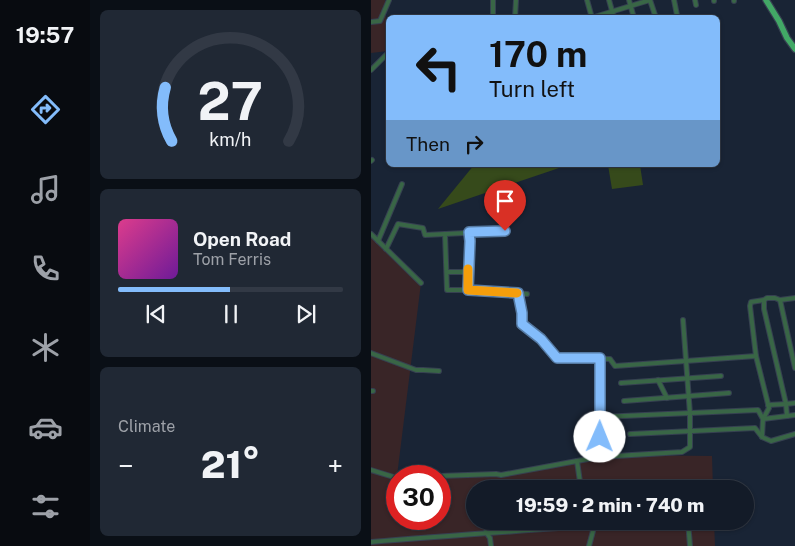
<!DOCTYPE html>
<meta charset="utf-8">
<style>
body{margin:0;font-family:"Public Sans",sans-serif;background:#202834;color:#f1f3f6;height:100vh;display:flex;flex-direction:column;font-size:19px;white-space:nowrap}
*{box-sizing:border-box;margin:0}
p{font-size:16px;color:#9da1a8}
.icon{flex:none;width:28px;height:28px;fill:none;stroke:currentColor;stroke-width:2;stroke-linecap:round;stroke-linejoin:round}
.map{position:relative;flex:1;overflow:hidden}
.panel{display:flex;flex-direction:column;gap:10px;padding:10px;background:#0a0f16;width:281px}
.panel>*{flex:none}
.hud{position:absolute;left:15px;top:15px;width:334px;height:152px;border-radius:8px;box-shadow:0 1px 4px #0004,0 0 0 1px #323945;background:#83bcfb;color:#111;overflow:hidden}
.speed{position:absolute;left:15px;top:465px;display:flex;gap:10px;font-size:25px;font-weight:700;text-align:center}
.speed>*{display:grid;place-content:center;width:65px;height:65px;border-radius:50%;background:#131b28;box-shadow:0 1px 4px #0004,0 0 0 1px #323945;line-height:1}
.speed .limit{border:8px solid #d22;background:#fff;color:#111}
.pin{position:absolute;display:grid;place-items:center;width:42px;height:42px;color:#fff;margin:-51px -21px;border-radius:50% 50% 50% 0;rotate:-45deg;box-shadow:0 0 5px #0007}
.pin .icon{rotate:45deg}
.me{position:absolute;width:55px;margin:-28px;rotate:1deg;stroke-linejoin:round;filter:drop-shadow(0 0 4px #0008)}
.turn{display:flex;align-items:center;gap:18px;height:105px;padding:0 20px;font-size:22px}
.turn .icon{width:65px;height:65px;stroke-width:2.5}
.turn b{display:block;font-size:35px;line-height:42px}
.then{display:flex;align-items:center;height:48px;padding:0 20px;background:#0003;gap:10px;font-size:19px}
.big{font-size:38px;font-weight:800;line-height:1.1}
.panel .tile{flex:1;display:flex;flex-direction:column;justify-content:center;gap:8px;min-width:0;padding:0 18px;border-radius:8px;background:#202834}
.panel .dial{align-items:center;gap:0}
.dial svg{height:130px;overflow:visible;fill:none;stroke:#323945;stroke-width:7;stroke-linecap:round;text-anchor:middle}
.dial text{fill:#f1f3f6;stroke:none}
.song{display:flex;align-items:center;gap:15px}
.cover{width:60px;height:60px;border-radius:8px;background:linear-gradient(135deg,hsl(330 70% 55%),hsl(280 70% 35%))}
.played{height:5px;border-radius:2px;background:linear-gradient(90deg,#83bcfb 50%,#323945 50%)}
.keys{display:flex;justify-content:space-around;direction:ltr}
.heat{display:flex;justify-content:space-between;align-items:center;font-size:28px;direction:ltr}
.trip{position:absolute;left:95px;top:480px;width:288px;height:50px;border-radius:25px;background:#131b28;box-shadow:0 1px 4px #0004,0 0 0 1px #323945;font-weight:800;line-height:50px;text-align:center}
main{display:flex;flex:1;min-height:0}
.tabs{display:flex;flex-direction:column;width:90px;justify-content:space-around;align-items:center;background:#080b10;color:#9da1a8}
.tabs .icon{width:35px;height:35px}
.tabs .current{color:#83bcfb}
.tabs b{font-size:22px;color:#f1f3f6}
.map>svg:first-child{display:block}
</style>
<main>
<nav class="tabs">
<b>19:57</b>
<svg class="icon current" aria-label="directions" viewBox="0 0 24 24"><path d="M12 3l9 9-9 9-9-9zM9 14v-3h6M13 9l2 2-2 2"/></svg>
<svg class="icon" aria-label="music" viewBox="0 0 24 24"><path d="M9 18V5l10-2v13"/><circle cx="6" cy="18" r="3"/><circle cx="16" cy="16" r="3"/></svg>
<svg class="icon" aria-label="phone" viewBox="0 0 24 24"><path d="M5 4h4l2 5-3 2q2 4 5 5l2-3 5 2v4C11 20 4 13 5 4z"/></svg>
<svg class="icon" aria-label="climate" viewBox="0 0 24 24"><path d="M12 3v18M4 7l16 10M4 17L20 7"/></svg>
<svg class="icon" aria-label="car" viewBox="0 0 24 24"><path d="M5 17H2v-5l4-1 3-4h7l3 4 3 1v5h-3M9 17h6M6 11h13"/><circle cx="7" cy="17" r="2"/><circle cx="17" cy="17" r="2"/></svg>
<svg class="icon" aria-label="filters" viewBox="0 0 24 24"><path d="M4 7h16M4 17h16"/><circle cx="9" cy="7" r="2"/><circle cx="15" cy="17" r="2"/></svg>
</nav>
<section class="panel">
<div class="tile dial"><svg viewBox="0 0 100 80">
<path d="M14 69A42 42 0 1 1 86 69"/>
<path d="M14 69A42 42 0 0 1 10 36" stroke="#83bcfb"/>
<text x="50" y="56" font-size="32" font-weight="700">27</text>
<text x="50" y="72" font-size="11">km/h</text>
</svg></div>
<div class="tile">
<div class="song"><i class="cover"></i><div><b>Open Road</b><p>Tom Ferris</p></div></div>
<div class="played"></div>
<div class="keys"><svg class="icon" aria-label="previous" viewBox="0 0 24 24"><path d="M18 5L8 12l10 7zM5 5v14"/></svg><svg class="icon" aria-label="pause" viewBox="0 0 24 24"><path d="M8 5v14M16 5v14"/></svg><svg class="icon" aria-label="next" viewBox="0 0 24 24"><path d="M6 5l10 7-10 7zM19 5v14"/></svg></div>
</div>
<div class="tile"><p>Climate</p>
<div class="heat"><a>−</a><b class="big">21°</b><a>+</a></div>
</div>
</section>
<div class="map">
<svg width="424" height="546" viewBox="0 0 424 546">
<rect width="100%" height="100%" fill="#192435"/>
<g fill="#392527">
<path d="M 0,0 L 14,0 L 17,51 L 0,53 Z"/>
<path d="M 0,234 L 50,283 L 26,476 L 26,519 L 69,519 L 69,476 L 130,475 L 251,455 L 341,456 L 342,489 L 104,489 L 104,521 L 343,521 L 344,546 L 0,546 Z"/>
</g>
<g fill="#364a1b">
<path d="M 103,165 L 191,165 L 191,167 L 67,209 Z"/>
<path d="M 237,165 L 269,165 L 272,185 L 241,189 Z"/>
</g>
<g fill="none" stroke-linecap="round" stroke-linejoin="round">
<defs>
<g id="street">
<path d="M 122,0 L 122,18"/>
<path d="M 216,0 L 221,18"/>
<path d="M 238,0 L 243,18"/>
<path d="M 258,0 L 263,18"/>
<path d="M 303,0 L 306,15"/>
<path d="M 324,0 L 325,5"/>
<path d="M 343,0 L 343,1"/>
<path d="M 363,0 L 363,1"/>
<path d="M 144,18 L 145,0"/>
<path d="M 220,18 L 279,0 L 285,18"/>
<path d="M 0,22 L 9,21 L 18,0"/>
<path d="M 0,70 L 18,52"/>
<path d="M 0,161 L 1,160"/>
<path d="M 0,234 L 50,283"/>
<path d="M 74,234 L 76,290 L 97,290 L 156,294"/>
<path d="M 7,241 L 31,184"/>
<path d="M 15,249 L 27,224 L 52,228 L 54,235 L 134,231"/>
<path d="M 76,272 L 97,272"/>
<path d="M 97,290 L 99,241 L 98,233"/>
<path d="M 147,293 L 151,313 L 151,324 L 170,339 L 186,358 L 239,359 L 244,366 L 385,356 L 398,408 L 392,419 L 391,437"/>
<path d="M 393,300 L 393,309 L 415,404 L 424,403"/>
<path d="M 409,300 L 424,368"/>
<path d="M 0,353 L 45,370 L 52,370 L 68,371"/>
<path d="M 385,356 L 379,306 L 380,302 L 393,300 L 396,298 L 404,298 L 409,300 L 424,298"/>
<path d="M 287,380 L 296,398"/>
<path d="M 250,383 L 350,376"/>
<path d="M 0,391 L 2,391"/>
<path d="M 253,401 L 358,393"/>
<path d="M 397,405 L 415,404 L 416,416"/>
<path d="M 229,417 L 387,410 L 392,419 L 424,415"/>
<path d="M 259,434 L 384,428 L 391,437 L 400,441 L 424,434"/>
<path d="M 228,457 L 229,358"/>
<path d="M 0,470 L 26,478"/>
<path d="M 68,476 L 125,474 L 130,475 L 206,461"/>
<path d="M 135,486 L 135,489"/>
<path d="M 210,489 L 206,461 L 228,457 L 311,452 L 319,447 L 319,414 L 312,320"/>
<path d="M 135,521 L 135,531"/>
<path d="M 216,521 L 222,531 L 218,546"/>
<path d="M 317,521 L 319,546"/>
<path d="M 115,532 L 119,538 L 120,546"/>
<path d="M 0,542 C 96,534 193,528 290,521"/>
</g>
<path id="primary" d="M 395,0 L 408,21 L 416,38 L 424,49"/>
</defs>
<use href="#street" stroke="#364151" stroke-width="6"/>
<use href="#primary" stroke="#364151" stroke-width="8"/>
<use href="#street" stroke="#396646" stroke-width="4"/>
<use href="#primary" stroke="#42a866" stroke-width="5.5"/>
</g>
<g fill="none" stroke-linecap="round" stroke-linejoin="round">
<defs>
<path id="route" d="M 134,231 L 98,232 L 99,241 L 97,290 L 147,293 L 151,313 L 151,324 L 170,339 L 186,358 L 229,358 L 229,437"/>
</defs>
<use href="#route" stroke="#557aa3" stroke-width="12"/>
<use href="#route" stroke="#83bcfb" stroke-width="9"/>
<path stroke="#f59e0b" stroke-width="9" d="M 97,269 L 97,290 L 146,293"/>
</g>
</svg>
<div class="speed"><div class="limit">30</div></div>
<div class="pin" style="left:134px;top:231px;background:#d93025"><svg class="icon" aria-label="arrive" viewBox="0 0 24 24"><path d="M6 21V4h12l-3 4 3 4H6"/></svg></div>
<svg class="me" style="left:229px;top:437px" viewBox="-20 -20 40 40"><circle r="19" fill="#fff"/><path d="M0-13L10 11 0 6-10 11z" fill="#83bcfb"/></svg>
<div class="trip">19:59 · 2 min · 740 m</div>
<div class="hud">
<div class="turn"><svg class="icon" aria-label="left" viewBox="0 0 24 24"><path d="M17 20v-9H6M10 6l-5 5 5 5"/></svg><div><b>170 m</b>Turn left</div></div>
<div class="then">Then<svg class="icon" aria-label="right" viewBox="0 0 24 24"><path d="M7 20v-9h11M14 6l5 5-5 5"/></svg></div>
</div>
</div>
</main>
